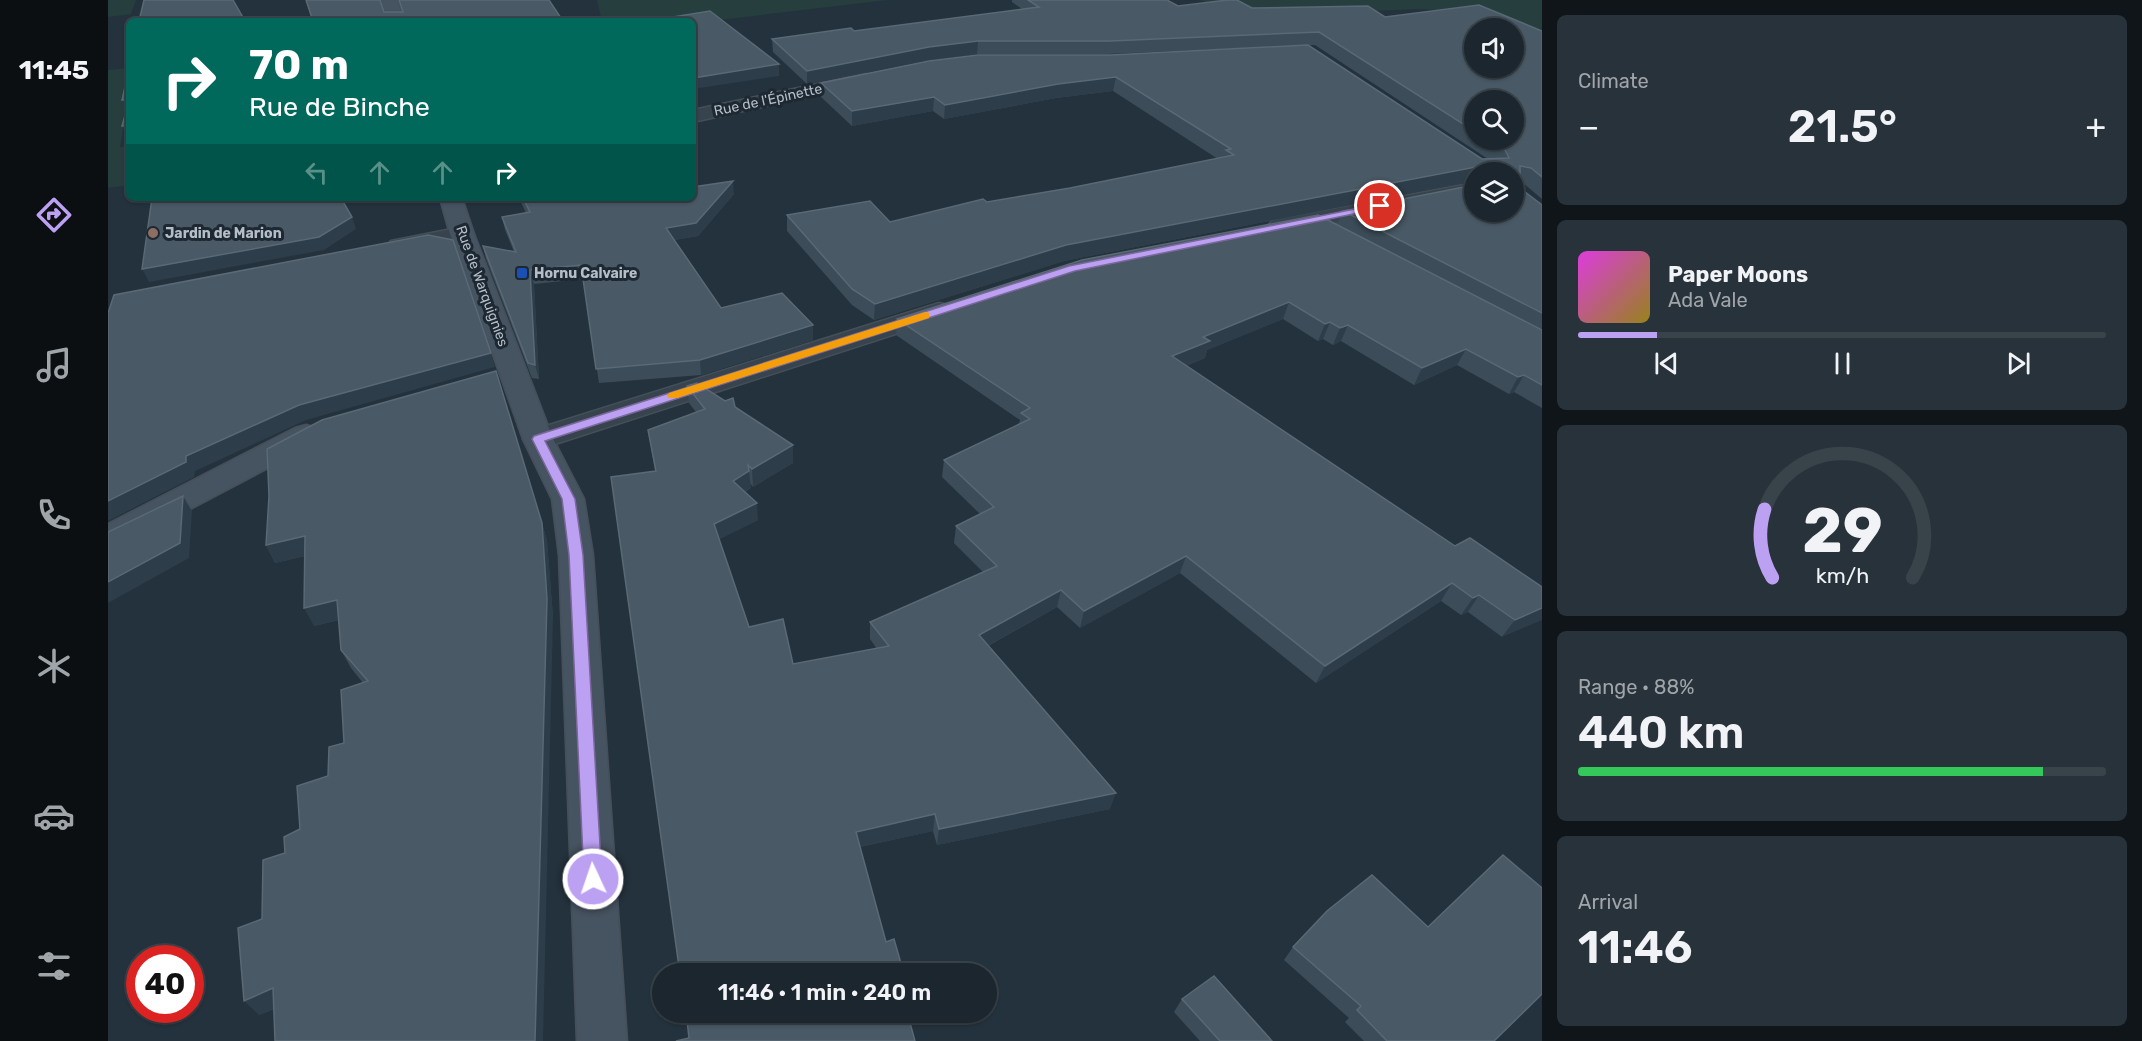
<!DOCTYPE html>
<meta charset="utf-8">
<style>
body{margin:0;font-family:Rubik,sans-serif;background:#28323a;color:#f1f3f6;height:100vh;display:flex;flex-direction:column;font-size:22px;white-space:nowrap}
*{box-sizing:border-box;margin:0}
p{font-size:20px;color:#a0a5aa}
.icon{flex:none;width:33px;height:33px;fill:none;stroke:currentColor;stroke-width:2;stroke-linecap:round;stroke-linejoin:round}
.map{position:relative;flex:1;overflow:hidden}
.side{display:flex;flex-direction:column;gap:15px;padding:15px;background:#0f1519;width:600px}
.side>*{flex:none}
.banner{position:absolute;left:18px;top:18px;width:570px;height:183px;border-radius:9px;box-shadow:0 2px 4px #0004,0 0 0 2px #39434a;background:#00695c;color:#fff;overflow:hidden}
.buttons{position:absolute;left:1356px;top:18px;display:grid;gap:12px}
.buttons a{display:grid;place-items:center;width:60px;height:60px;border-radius:50%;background:#1b262e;box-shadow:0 2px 4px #0004,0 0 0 2px #39434a;font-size:30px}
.speed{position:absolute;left:18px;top:945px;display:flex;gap:12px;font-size:30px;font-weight:700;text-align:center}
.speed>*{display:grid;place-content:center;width:78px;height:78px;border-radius:50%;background:#1b262e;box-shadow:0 2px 4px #0004,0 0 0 2px #39434a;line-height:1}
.speed .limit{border:9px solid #d22;background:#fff;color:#111}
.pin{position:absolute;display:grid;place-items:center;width:51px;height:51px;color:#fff;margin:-26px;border:3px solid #fff;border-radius:50%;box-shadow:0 2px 6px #0007}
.me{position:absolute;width:66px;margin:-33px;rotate:357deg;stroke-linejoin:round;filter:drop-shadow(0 0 4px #0008)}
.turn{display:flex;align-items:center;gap:21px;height:126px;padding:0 24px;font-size:27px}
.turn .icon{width:78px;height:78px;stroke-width:2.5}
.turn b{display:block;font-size:42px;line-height:51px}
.lanes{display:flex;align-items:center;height:57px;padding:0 24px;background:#0003;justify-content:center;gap:30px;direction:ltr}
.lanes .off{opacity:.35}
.big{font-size:45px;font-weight:600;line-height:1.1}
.side .card{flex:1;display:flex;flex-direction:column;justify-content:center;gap:9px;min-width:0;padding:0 21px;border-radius:9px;background:#28323a}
.side .dial{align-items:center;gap:0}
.dial svg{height:156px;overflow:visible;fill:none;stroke:#39434a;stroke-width:7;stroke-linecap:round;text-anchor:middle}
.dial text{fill:#f1f3f6;stroke:none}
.song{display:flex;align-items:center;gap:18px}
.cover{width:72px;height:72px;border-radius:9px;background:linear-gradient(135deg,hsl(300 70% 55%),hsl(50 70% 35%))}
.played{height:6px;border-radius:3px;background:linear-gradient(90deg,#bca0f2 15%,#39434a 15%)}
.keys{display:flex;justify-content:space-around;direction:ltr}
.heat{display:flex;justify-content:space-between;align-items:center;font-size:33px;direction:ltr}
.charge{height:9px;border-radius:4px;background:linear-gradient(90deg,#34c759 88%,#39434a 0)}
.trip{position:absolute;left:544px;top:963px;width:345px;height:60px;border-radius:30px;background:#1b262e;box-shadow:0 2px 4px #0004,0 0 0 2px #39434a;font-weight:600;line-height:60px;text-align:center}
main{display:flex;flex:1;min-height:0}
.menu{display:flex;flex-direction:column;width:108px;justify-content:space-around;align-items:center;background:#0b0f12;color:#a0a5aa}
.menu .icon{width:42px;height:42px}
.menu .active{color:#bca0f2}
.menu b{font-size:27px;color:#f1f3f6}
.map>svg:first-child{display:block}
</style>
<main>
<nav class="menu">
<b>11:45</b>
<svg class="icon active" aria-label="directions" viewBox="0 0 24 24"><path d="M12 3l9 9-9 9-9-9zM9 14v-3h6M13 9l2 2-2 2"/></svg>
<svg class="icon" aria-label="music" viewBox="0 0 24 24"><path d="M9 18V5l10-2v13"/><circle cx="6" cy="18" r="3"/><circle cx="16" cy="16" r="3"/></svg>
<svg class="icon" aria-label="phone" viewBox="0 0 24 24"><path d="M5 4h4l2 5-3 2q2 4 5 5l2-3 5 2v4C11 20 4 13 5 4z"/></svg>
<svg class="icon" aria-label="climate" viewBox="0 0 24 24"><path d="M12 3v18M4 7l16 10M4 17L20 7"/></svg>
<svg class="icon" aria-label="car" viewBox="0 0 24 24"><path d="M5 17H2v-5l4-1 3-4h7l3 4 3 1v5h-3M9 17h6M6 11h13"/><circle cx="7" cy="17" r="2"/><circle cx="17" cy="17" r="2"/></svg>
<svg class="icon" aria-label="filters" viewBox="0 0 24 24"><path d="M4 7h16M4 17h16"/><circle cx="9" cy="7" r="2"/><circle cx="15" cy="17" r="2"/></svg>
</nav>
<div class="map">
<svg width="1434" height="1041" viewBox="0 0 1434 1041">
<rect width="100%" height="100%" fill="#24323d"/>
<g fill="#263e3d">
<path d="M 0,0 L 28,0 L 23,14 L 0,17 Z"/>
<path d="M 489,0 L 780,0 L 585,23 L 585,21 L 494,21 Z"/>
<path d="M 1091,0 L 1434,0 L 1434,38 L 1371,11 L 1310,9 L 1146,16 Z"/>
<path d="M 21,68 L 21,94 L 12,147 L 21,146 L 21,185 L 0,188 L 0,70 Z"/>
</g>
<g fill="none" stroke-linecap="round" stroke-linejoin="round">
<defs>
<g id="street">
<path d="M 758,74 L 764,75 L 767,79 L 764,83 L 585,122 L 585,110 Z"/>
<path d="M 1366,183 L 1366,197 L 1172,233 L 1164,231 L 1160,226 L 1164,221 L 1172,219 Z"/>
<path d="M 354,227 L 362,229 L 366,234 L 362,239 L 291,253 L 283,251 L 279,246 L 283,241 Z"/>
<path d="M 831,303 L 840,305 L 844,311 L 840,317 L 441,446 L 430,449 L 419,446 L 415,439 L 419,432 Z"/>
</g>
<g id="secondary">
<path d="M 273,0 L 289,0 L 296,21 L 280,21 Z"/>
<path d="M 332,198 L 354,198 L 366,234 L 445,439 L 476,499 L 485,555 L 519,1041 L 469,1041 L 451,555 L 444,499 L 415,439 L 342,234 Z"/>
<path d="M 198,425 L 209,428 L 213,435 L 209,442 L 12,546 L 0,550 L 0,524 L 187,428 Z"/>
</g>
</defs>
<use href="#street" stroke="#444f59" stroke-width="3"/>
<use href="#secondary" stroke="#444f59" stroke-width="3"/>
<use href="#street" fill="#37434d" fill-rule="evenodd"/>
<use href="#secondary" fill="#465360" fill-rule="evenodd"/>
</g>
<g fill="#3c4d59" fill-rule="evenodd">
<path d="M 904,0 L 1059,0 L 1070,6 L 1144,8 L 1277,17 L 1434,31 L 1434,199 L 1415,183 L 1412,183 L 1412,188 L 1434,205 L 1434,408 L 1406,392 L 1401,394 L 1349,365 L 1306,385 L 1233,341 L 1225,345 L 1215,339 L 1210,341 L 1175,319 L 1099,350 L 1097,358 L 1078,366 L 1347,546 L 1434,587 L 1394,637 L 1360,612 L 1353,615 L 1333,601 L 1208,683 L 1072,573 L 972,628 L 949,607 L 880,646 L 1002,809 L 829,845 L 825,831 L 752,847 L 778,942 L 796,974 L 572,974 L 547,471 L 540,430 L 588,412 L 581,403 L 579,386 L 627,407 L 685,445 L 685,463 L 645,487 L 642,483 L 643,488 L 637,492 L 650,520 L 611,539 L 641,627 L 685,664 L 769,649 L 762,639 L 762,622 L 875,572 L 846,543 L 848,526 L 872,514 L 834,477 L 836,460 L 911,424 L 912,420 L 788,335 L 789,319 L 1229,225 L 1235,211 L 1366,212 L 1406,172 L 1366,172 L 1366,182 L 1366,181 L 956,261 L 766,320 L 744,305 L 679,231 L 679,215 L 782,222 L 879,202 L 962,188 L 1110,159 L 1005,91 L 948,98 L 836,119 L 825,111 L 744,126 L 713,97 L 713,83 L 1003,55 L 1374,159 L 1380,159 L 1207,45 L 1000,54 L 869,54 L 820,60 L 699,84 L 665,52 L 664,39 L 746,31 L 914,9 L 904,2 ZM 1366,100 L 1406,140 L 1366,140 Z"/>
<path d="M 626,194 L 590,236 L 566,240 L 613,308 L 705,325 L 705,340 L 593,375 L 491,383 L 475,279 L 426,284 L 431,379 L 424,378 L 378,259 L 375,246 L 406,252 L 397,230 L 394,217 L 418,213 L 411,198 L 585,198 Z"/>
<path d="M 434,523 L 439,541 L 445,617 L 166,1009 L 151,1015 L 154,919 L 177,853 L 192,829 L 236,743 L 255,683 L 243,668 L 233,650 L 231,620 L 206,626 L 197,556 L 167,563 L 158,545 Z"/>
<path d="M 1320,927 L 1386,1041 L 1256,1041 L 1237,1022 L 1241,1018 L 1176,960 L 1185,947 Z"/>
<path d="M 1074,999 L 1164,1041 L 1092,1041 L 1066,1012 Z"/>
</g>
<g fill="#2d3d49">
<path d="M 870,41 L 869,54 L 820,60 L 699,84 L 699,71 L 821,47 Z"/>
<path d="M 671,64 L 671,76 L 585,89 L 585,78 Z"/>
<path d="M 1008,77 L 1005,91 L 948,98 L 836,119 L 837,105 L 950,84 Z"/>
<path d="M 826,97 L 825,111 L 744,126 L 744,111 Z"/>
<path d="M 21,99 L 21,111 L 20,111 L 14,100 Z"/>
<path d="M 21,125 L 21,138 L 20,138 L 14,126 Z"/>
<path d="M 1373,166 L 1369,172 L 1366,172 L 1366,181 L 956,261 L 766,320 L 767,304 L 958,245 Z"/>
<path d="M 625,181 L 626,194 L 590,236 L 560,241 L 558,228 Z"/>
<path d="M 244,217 L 248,229 L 216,250 L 41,282 L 34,269 Z"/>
<path d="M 422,270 L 426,284 L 431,379 L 427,365 Z"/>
<path d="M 1181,302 L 1175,319 L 1099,350 L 1097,358 L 1060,373 L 1064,356 L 1095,337 Z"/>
<path d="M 1222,322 L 1215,339 L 1210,341 L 1217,324 Z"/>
<path d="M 705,325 L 705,340 L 593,375 L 592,360 Z"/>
<path d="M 1240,325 L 1233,341 L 1225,345 L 1232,328 Z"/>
<path d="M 1358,349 L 1349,365 L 1306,385 L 1314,368 Z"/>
<path d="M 383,353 L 387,367 L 198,420 L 87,471 L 86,477 L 0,521 L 0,501 L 78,456 L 191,405 Z"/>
<path d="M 1416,375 L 1406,392 L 1401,394 L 1410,377 Z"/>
<path d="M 685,445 L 685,463 L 645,487 L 644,469 Z"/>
<path d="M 641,471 L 643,488 L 626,498 L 625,481 Z"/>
<path d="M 75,496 L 84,511 L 81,558 L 0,603 L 0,582 Z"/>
<path d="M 649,503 L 650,520 L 608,541 L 606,524 Z"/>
<path d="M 434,523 L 439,541 L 445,617 L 435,1041 L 427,1041 Z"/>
<path d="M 197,536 L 206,554 L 167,563 L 158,545 Z"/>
<path d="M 1078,556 L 1072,573 L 972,628 L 976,611 Z"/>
<path d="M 1344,583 L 1333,601 L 1208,683 L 1217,666 Z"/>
<path d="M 953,590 L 949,607 L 868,652 L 871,635 Z"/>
<path d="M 1371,595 L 1360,612 L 1353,615 L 1365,598 Z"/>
<path d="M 229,600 L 238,618 L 206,626 L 196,608 Z"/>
<path d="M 1434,608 L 1434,620 L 1394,637 L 1407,620 Z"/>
<path d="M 1008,793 L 1002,809 L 829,845 L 831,829 Z"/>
<path d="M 827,814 L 825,831 L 747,848 L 748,832 Z"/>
<path d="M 165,988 L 179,1003 L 151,1015 L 136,1001 Z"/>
</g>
<g fill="#495965" stroke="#596975" stroke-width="1.5" fill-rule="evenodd">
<path d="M 36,0 L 125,0 L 137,21 L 31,21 Z"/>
<path d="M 198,0 L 272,0 L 276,12 L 295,12 L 291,0 L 441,0 L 455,21 L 205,21 Z"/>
<path d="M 920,0 L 1059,0 L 1070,6 L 1119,0 L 1129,0 L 1144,8 L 1260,6 L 1277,17 L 1371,5 L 1434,31 L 1434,177 L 1423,168 L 1412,166 L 1412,188 L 1434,205 L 1434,313 L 1235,211 L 1366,185 L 1366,212 L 1406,212 L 1406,172 L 1375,172 L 1375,168 L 1373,166 L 958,245 L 767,304 L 744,289 L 679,215 L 762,201 L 782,222 L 875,199 L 879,202 L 962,188 L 1126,155 L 1118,150 L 1123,149 L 1008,77 L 950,84 L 837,105 L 826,97 L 744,111 L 713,83 L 821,61 L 870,55 L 1003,55 L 1200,45 L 1374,159 L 1401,158 L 1397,150 L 1380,140 L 1406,140 L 1406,100 L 1366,100 L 1366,131 L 1211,32 L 1002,41 L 870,41 L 821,47 L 699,71 L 664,39 L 743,28 L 746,31 L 931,7 ZM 1366,28 L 1406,28 L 1406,68 L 1366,68 Z"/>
<path d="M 602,11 L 671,64 L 585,78 L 585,21 L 540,21 Z"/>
<path d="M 21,69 L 21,99 L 14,100 Z"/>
<path d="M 21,101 L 21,125 L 14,126 Z"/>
<path d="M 625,181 L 588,223 L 558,228 L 613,308 L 674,293 L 705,325 L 592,360 L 488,369 L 473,265 L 422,270 L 427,365 L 420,363 L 375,246 L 408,252 L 394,217 L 422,212 L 415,198 L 585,198 L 585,187 Z"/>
<path d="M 44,198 L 233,198 L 244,217 L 211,237 L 34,269 Z"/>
<path d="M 1210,215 L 1434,330 L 1434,385 L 1416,375 L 1410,377 L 1358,349 L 1314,368 L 1240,325 L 1232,328 L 1222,322 L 1217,324 L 1181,302 L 1095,337 L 1102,341 L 1064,356 L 1347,546 L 1362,538 L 1434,587 L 1434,608 L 1407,620 L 1371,595 L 1365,598 L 1344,583 L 1217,666 L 1078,556 L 976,611 L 953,590 L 871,635 L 1008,793 L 831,829 L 827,814 L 748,832 L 778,942 L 786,939 L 796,974 L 572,974 L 503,477 L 548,471 L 540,430 L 597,409 L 579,386 L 589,383 L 617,401 L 625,398 L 627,407 L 685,445 L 644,469 L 640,465 L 641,471 L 625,481 L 649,503 L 606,524 L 641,627 L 675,619 L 685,664 L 781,646 L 762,622 L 889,566 L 848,526 L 886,507 L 836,460 L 922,419 L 913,413 L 922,408 L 789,319 L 974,260 Z"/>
<path d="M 320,235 L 345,240 L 383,353 L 191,405 L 78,456 L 78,462 L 0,501 L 0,313 L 6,295 Z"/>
<path d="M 388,371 L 434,523 L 439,599 L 427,1041 L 167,1041 L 165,988 L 136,1001 L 130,928 L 154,919 L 155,860 L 177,853 L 176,837 L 192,829 L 189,786 L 220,776 L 221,747 L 236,743 L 233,690 L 260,681 L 233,650 L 229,600 L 196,608 L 197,536 L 158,545 L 161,496 L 159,449 L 214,420 Z"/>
<path d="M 75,496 L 72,543 L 0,582 L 0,532 Z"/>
<path d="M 1395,855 L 1434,888 L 1434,994 L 1386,1041 L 1279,1041 L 1249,1010 L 1253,1006 L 1185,947 L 1219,911 L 1264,875 L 1320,927 Z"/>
<path d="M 1106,976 L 1164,1041 L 1112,1041 L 1074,999 Z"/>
<path d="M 578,1012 L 799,1012 L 807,1041 L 568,1041 L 581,1038 Z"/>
</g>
<path fill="#bca0f2" stroke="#7a689d" stroke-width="1.5" d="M 1272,204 L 1275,204 L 1275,208 L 967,271 L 437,441 L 467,499 L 475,555 L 494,879 L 492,885 L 485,888 L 479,885 L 476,879 L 461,555 L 454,499 L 424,439 L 426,436 L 961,266 Z"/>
<path fill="#f59e0b" d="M 817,312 L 821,313 L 821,318 L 569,398 L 561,398 L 559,396 L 561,393 Z"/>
<circle fill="#8d6e63" stroke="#1d2832" stroke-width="2" cx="45" cy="233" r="6"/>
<rect fill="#1a4fb4" stroke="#1d2832" stroke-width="2" x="408" y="267" width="12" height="12" rx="3"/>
<g text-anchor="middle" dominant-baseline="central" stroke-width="6" stroke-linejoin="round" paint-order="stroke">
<g font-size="14" fill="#b3bec8" stroke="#1d2832">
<text transform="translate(660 100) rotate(-12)">Rue de l'Épinette</text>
<text transform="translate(374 286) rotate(70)">Rue de Warquignies</text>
</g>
<g font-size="14" font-weight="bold" fill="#b3bec8" stroke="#1d2832" text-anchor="start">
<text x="57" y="233">Jardin de Marion</text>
<text x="426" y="273">Hornu Calvaire</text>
</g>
</g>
</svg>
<div class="buttons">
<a><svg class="icon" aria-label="sound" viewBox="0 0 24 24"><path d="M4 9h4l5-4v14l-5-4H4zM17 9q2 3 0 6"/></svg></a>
<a><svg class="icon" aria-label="search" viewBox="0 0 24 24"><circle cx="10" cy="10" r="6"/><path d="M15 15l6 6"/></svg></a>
<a><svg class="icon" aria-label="layers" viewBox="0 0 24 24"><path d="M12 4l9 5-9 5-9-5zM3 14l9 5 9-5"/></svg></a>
</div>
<div class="speed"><div class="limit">40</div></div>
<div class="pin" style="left:1272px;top:206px;background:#d93025"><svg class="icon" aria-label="arrive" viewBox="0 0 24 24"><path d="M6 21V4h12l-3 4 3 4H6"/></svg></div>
<svg class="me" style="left:485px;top:879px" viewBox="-20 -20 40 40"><circle r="17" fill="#bca0f2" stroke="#fff" stroke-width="3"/><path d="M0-11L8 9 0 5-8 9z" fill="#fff"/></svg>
<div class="trip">11:46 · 1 min · 240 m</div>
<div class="banner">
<div class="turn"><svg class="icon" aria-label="right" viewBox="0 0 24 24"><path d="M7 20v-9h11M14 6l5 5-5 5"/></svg><div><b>70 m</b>Rue de Binche</div></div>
<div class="lanes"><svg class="icon off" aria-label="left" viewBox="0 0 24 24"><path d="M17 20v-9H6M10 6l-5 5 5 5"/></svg><svg class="icon off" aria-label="ahead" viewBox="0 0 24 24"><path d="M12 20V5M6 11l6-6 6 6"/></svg><svg class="icon off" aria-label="ahead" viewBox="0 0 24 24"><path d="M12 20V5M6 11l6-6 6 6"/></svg><svg class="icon" aria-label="right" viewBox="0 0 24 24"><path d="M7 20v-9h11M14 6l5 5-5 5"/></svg></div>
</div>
</div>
<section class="side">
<div class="card"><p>Climate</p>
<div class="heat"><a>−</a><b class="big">21.5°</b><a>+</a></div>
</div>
<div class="card">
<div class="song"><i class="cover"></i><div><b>Paper Moons</b><p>Ada Vale</p></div></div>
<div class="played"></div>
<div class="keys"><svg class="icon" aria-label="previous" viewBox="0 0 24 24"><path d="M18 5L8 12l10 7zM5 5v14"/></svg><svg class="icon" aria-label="pause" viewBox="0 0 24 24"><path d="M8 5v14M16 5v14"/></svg><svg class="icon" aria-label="next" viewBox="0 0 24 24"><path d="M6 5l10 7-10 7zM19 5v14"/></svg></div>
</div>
<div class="card dial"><svg viewBox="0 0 100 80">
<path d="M14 69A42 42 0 1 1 86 69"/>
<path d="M14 69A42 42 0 0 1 10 34" stroke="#bca0f2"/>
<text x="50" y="56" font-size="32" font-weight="700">29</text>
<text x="50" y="72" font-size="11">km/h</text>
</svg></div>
<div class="card"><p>Range · 88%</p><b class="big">440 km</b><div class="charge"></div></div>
<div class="card"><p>Arrival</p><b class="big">11:46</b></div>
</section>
</main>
